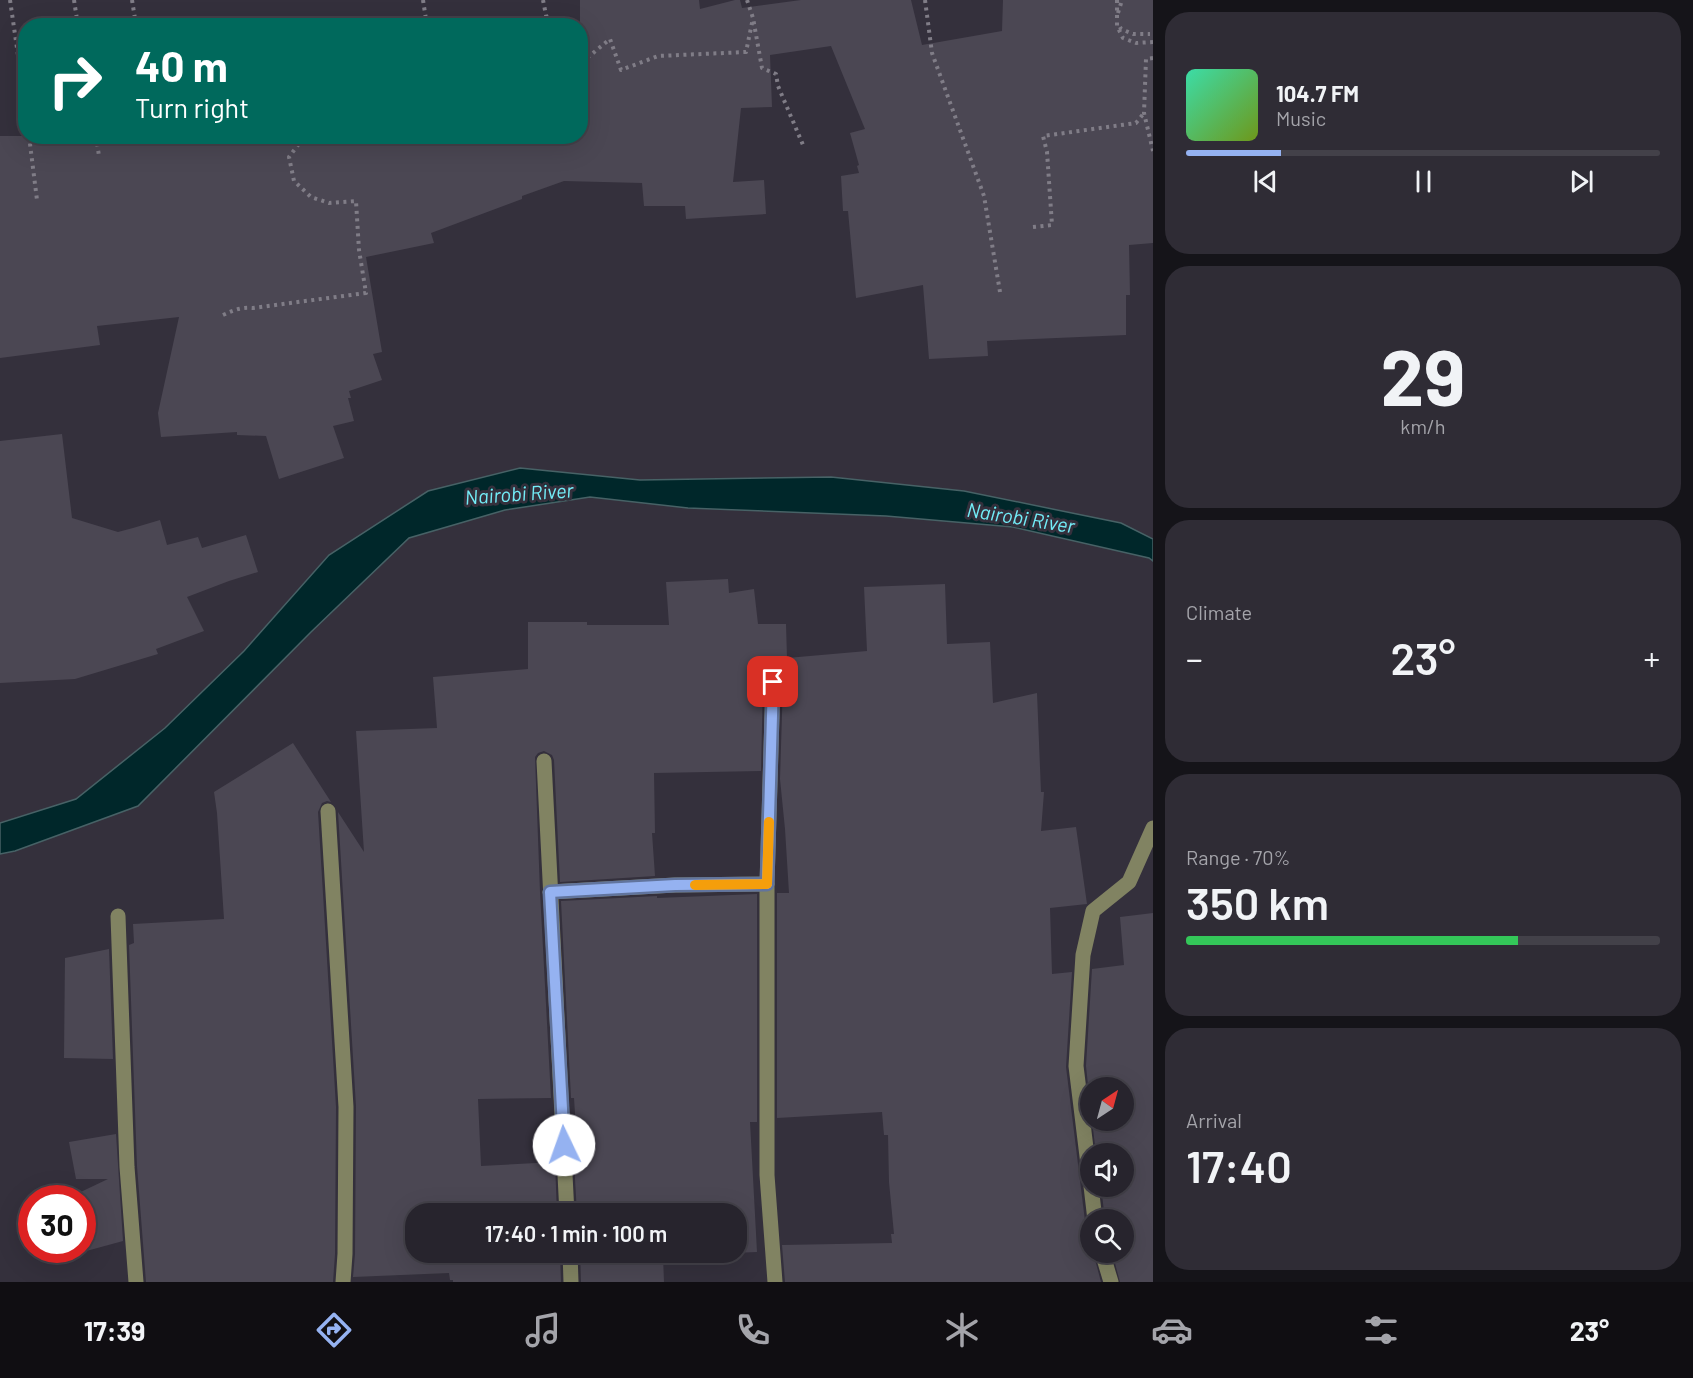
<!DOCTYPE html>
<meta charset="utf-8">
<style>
body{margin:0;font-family:Barlow,sans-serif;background:#2f2c35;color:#f1f3f6;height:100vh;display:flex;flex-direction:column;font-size:22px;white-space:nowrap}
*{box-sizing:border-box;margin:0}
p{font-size:20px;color:#a4a4aa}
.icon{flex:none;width:33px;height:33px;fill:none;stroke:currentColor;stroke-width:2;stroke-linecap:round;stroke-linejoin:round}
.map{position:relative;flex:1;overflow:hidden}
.panel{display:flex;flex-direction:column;gap:12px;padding:12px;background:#151419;width:540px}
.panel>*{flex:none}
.guide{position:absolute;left:18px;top:18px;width:570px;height:126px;border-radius:24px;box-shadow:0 6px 24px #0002,0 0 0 2px #434149;background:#00695c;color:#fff;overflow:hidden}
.needle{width:39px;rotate:36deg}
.controls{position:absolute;left:1080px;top:1077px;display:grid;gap:12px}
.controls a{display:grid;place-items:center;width:54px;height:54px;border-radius:50%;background:#27242d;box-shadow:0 6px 24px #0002,0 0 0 2px #434149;font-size:30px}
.speed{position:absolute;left:18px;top:1185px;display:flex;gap:12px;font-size:30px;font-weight:700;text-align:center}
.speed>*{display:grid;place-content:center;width:78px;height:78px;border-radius:50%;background:#27242d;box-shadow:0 6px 24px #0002,0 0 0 2px #434149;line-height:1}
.speed .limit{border:9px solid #d22;background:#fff;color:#111}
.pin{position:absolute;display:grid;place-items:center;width:51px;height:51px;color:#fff;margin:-26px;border-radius:12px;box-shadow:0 3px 9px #0006}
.me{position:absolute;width:66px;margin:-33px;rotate:357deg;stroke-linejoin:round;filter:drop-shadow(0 0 4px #0008)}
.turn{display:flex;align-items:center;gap:21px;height:126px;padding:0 18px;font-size:27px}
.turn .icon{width:78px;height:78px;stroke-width:2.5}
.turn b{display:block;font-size:42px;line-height:51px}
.big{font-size:45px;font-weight:600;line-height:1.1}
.panel .card{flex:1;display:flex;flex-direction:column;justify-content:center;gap:9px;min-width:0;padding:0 21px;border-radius:24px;background:#2f2c35}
.panel .dial{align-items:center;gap:0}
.dial b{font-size:78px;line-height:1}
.song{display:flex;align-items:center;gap:18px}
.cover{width:72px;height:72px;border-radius:9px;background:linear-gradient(135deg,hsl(160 70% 55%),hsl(80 70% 35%))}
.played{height:6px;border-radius:3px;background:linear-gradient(90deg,#95b2f1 20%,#434149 20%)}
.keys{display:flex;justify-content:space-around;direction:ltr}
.heat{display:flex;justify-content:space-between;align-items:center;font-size:33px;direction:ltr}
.charge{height:9px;border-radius:4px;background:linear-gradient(90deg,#34c759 70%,#434149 0)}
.trip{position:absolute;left:405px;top:1203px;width:342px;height:60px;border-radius:24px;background:#27242d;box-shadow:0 6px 24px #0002,0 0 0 2px #434149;font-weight:600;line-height:60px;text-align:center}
.dock{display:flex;height:96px;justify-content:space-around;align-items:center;background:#100e12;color:#a4a4aa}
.dock .icon{width:42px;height:42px}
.dock .on{color:#95b2f1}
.dock b{font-size:27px;color:#f1f3f6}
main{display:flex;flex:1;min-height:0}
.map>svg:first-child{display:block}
</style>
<main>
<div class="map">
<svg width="1153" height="1282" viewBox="0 0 1153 1282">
<rect width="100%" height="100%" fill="#34303c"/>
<path fill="#00272a" stroke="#476266" stroke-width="1.5" d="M 520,468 L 640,480 L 831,477 L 964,491 L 1121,523 L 1153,539 L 1153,561 L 1149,558 L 1013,527 L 886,516 L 688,508 L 590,497 L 505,510 L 409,538 L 311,632 L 138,806 L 15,851 L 0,854 L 0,823 L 76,799 L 165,728 L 244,651 L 329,555 L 428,491 Z"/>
<g fill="#4b4753">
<path d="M 580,0 L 699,0 L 700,9 L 735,0 L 740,0 L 742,8 L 801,0 L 911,0 L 922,45 L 1002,31 L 1003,0 L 1153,0 L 1153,243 L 1129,245 L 1130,295 L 1126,295 L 1126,335 L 987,341 L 988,356 L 929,359 L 923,285 L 856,298 L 848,211 L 843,211 L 841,176 L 859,173 L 857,166 L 859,165 L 850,133 L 865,129 L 831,46 L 770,55 L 772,107 L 741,108 L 733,182 L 764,180 L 766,214 L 686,219 L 685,206 L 644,206 L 642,183 L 564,181 L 522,196 L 522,199 L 431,233 L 434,243 L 366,257 L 382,352 L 373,354 L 382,380 L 349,391 L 351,398 L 348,398 L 354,421 L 333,426 L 344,458 L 279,479 L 266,436 L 237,435 L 237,432 L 161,437 L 158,413 L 179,317 L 97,326 L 100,345 L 0,358 L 0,136 L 149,136 L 150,140 L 197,136 L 580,136 Z"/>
<path d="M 62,434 L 72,518 L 118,532 L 133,528 L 133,530 L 133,528 L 160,520 L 167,545 L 198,537 L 202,548 L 246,535 L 258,572 L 229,581 L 187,597 L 204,631 L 156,649 L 158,654 L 75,679 L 0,683 L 0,441 Z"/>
<path d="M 728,579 L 729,593 L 754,589 L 758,624 L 786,624 L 787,658 L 867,651 L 864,587 L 945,584 L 947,644 L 990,642 L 993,703 L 1037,693 L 1041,792 L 1044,792 L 1041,831 L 1076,827 L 1087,904 L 1050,908 L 1052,974 L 1072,972 L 1066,1067 L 1085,1221 L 1090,1229 L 1090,1252 L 1093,1252 L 1101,1282 L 785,1282 L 782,1245 L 892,1243 L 891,1234 L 894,1234 L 889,1182 L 888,1135 L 884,1135 L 882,1112 L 777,1118 L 777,893 L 789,893 L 785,829 L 780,779 L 783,682 L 779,674 L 773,672 L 765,676 L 763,682 L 761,771 L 654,773 L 655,833 L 652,833 L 655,876 L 560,882 L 554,760 L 552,755 L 544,751 L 538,753 L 535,757 L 540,892 L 551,1098 L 478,1099 L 481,1166 L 555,1162 L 557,1214 L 416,1214 L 416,1252 L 560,1252 L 561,1282 L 453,1282 L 453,1280 L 450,1280 L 449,1273 L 353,1277 L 355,1254 L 356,1106 L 338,812 L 364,852 L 356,731 L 437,728 L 433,677 L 528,669 L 528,622 L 587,622 L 587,625 L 669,625 L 666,582 Z"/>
<path d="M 293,743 L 331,802 L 327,801 L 322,803 L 318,812 L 336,1107 L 335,1254 L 333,1282 L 146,1282 L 137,1166 L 129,945 L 134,943 L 133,924 L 224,919 L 217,813 L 214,792 Z"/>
<path d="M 757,894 L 757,1122 L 750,1122 L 757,1252 L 663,1256 L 664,1282 L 581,1282 L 580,1252 L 736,1252 L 736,1214 L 577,1214 L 574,1161 L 578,1161 L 574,1098 L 571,1098 L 561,901 L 657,896 L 657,898 Z"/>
<path d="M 1153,913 L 1153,1282 L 1120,1282 L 1112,1252 L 1124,1252 L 1124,1220 L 1105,1220 L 1101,1186 L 1124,1186 L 1124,1154 L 1096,1154 L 1092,1120 L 1124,1120 L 1124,1088 L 1090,1088 L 1090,1104 L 1086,1066 L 1092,969 L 1124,965 L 1120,917 Z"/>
<path d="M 109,949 L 113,1059 L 64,1058 L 65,958 Z"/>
<path d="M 116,1134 L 123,1241 L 79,1253 L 78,1250 L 82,1250 L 82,1198 L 68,1198 L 108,1179 L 76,1179 L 69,1142 Z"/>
</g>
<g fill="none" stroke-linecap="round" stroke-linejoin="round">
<g stroke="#807d87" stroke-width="4" stroke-dasharray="3 4.5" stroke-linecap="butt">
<path d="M 10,0 L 26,110"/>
<path d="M 74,0 L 78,26"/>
<path d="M 132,0 L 136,25"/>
<path d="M 423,0 L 427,26"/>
<path d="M 543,0 L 546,15 L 551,26"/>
<path d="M 747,0 L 753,18 L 762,68 L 776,74 L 778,86 L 803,145"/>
<path d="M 925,0 L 932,53 L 984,196 L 1000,292"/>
<path d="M 1117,0 L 1117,26 L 1123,38 L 1136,43 L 1153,42"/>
<path d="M 1118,13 L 1122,0"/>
<path d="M 1120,27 L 1121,29 L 1133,34 L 1150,34"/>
<path d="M 580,56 L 587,58 L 610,39 L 621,70 L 658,56 L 746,52 L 753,18"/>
<path d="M 1153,58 L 1146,59 L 1144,113 L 1153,151"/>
<path d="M 29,136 L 37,200"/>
<path d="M 96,136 L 99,156"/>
<path d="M 1033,227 L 1052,225 L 1047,152 L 1043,136 L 1136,123 L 1144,113"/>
<path d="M 223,315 C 234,310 241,307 253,308 L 366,293 L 359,250 L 356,201 L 329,203 L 311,197 L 294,181 L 289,157 L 298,145 L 300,136"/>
</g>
<g stroke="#818362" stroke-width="15">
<path d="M 773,682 L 767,884 L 767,1175 L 775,1282"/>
<path d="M 544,761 L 567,1214"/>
<path d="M 328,811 L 346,1107 L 345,1254 L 343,1282"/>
<path d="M 550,892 L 675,885 L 767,884"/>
<path d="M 118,916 L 127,1167 L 136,1282"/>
<path d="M 1090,1181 L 1076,1066 L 1083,955 L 1093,911 L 1129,882 L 1153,828"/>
<path d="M 1091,1186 L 1095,1220"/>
<path d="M 570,1252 L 571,1282"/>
<path d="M 1102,1252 L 1111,1282"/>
</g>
</g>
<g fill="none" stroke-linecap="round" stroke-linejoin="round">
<defs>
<path id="route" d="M 564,1145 L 550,892 L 675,885 L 767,884 L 773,682"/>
</defs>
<use href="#route" stroke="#61749d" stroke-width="15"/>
<use href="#route" stroke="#95b2f1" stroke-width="10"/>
<path stroke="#f59e0b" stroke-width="10" d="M 695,885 L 767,884 L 769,822"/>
</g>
<g text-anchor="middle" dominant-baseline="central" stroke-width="6" stroke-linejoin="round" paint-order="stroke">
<g font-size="20" font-style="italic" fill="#73edf8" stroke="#34303c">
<text transform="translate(519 493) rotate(-4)">Nairobi River</text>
<text transform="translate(1021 517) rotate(9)">Nairobi River</text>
</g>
</g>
</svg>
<div class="controls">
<a><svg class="needle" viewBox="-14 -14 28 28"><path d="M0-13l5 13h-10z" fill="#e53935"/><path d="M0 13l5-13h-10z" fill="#a4a4aa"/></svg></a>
<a><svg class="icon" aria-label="sound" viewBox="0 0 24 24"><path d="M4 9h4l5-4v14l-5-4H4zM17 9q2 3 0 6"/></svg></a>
<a><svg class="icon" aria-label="search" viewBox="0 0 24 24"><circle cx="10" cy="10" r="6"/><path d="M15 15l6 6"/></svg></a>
</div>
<div class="speed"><div class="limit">30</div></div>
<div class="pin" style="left:773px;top:682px;background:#d93025"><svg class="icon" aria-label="arrive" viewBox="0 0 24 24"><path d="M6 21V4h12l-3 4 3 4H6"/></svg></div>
<svg class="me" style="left:564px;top:1145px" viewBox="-20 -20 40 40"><circle r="19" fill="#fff"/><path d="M0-13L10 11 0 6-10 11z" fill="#95b2f1"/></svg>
<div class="trip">17:40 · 1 min · 100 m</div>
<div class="guide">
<div class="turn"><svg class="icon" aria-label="right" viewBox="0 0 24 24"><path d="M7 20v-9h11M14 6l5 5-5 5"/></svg><div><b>40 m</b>Turn right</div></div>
</div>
</div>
<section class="panel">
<div class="card">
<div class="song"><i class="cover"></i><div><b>104.7 FM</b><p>Music</p></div></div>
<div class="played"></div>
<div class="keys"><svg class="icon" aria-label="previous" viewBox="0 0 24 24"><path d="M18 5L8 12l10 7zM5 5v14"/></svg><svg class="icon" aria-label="pause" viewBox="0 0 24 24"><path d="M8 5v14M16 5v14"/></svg><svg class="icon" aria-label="next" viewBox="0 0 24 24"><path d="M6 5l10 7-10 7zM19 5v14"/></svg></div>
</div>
<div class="card dial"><b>29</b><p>km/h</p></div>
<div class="card"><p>Climate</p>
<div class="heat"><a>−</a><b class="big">23°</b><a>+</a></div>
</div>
<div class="card"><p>Range · 70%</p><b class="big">350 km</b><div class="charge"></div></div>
<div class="card"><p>Arrival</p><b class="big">17:40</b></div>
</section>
</main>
<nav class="dock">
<b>17:39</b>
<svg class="icon on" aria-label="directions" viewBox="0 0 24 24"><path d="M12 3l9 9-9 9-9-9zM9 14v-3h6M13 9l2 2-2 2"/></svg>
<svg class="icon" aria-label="music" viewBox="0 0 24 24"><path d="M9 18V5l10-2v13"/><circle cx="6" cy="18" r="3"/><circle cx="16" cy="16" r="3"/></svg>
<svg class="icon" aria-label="phone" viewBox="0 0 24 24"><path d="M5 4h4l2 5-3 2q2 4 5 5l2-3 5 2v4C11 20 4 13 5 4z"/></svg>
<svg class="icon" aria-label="climate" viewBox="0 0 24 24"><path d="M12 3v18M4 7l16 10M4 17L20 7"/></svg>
<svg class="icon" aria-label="car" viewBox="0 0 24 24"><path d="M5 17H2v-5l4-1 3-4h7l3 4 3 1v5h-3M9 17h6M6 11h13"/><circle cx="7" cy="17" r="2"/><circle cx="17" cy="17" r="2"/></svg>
<svg class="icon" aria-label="filters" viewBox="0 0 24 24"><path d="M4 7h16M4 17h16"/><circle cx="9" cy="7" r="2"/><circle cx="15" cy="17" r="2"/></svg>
<b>23°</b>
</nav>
